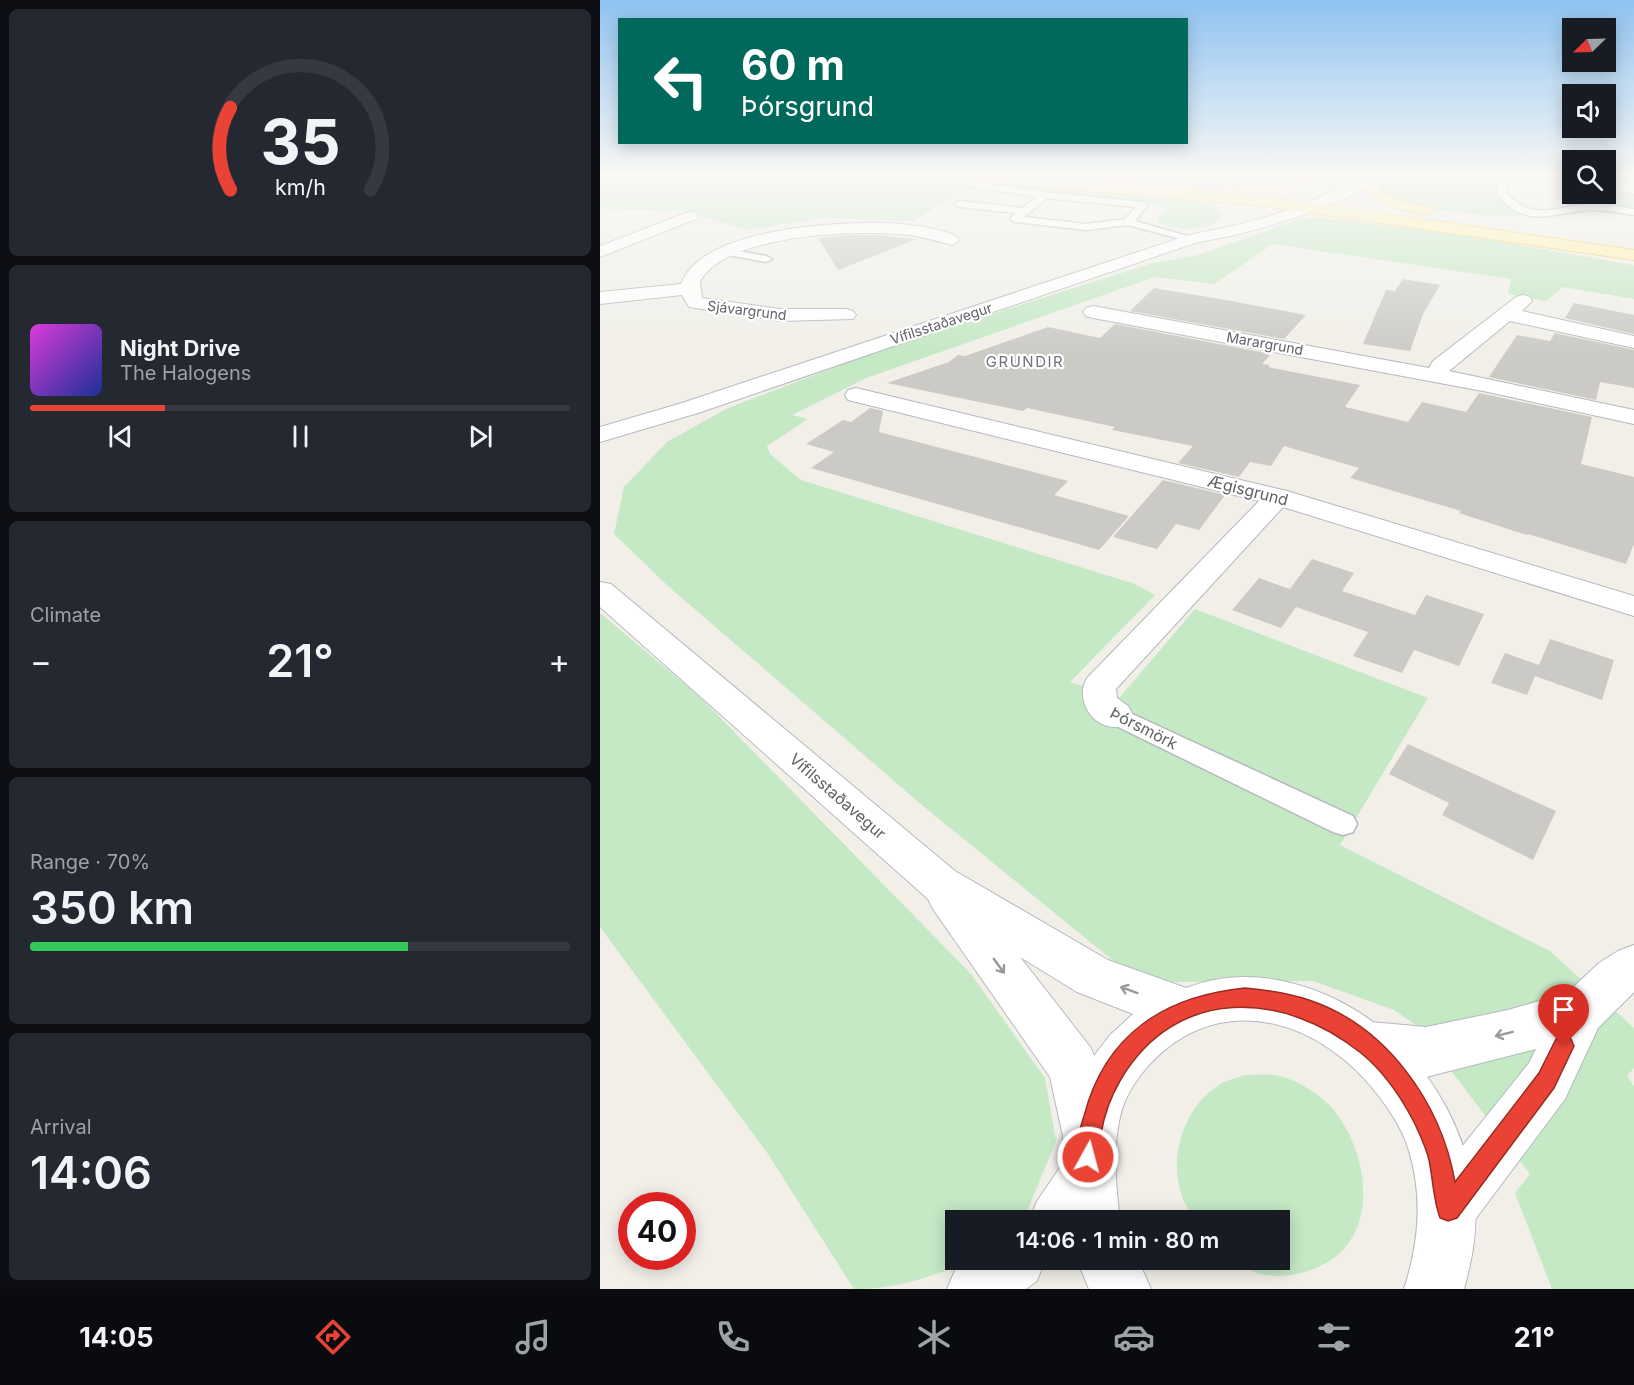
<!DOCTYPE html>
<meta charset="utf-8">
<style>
body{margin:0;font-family:Inter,sans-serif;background:#242831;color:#f1f3f6;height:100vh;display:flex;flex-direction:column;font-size:22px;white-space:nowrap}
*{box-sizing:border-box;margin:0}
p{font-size:20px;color:#9ea1a6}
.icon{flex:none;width:33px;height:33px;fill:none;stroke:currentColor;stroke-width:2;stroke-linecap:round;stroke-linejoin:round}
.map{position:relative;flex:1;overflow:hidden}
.side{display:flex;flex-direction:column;gap:9px;padding:9px;background:#0d0f14;width:600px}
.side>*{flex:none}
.hud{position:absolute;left:18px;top:18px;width:570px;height:126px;border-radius:0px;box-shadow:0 3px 15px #0003;background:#00695c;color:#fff;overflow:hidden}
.needle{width:39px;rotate:247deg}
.tools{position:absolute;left:962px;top:18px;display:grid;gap:12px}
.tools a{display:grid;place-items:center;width:54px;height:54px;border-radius:0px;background:#171b24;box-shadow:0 3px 15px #0003;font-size:30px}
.speed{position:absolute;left:18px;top:1192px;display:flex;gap:12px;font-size:30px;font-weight:700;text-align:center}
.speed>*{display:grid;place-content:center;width:78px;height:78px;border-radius:50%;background:#171b24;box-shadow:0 3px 15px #0003;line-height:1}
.speed .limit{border:9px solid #d22;background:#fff;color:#111}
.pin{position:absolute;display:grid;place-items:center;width:51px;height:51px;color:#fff;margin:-62px -26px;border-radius:50% 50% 50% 0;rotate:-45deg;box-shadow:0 0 6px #0007}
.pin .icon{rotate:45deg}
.me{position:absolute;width:66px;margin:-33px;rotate:7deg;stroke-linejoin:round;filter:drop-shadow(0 0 4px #0008)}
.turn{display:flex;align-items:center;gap:21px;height:126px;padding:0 24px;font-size:27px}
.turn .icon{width:78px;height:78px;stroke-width:2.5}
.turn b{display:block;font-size:42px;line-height:51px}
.big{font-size:45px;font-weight:600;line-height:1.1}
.side .card{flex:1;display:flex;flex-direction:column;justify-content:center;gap:9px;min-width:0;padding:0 21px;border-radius:9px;background:#242831}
.side .dial{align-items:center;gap:0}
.dial svg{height:156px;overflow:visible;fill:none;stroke:#363941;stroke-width:7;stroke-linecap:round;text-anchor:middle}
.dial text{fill:#f1f3f6;stroke:none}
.song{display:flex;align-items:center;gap:18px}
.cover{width:72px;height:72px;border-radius:9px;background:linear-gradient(135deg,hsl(300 70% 55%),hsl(230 70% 35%))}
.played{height:6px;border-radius:3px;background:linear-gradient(90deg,#ea4335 25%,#363941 25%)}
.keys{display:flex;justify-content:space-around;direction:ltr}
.heat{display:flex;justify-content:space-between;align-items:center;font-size:33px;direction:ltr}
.charge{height:9px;border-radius:4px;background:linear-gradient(90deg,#34c759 70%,#363941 0)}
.trip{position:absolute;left:345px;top:1210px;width:345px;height:60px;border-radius:0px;background:#171b24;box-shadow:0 3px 15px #0003;font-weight:600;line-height:60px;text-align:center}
.menu{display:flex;height:96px;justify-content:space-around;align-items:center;background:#090b0e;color:#9ea1a6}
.menu .icon{width:42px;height:42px}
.menu .on{color:#ea4335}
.menu b{font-size:27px;color:#f1f3f6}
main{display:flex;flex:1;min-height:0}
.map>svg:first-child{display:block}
</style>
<main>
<section class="side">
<div class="card dial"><svg viewBox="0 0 100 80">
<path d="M14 69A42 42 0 1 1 86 69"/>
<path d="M14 69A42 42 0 0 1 14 27" stroke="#ea4335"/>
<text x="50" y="56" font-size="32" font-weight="700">35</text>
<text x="50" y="72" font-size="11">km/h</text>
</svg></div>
<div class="card">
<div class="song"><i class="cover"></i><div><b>Night Drive</b><p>The Halogens</p></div></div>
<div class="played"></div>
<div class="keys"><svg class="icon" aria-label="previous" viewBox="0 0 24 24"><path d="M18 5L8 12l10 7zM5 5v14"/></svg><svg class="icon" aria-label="pause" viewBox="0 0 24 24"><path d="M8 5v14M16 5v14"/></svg><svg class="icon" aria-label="next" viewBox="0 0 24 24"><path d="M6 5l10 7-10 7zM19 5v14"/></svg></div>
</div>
<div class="card"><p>Climate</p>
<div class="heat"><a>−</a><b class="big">21°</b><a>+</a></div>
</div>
<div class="card"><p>Range · 70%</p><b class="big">350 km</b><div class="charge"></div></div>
<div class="card"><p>Arrival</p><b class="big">14:06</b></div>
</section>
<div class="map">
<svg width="1034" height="1289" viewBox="0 0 1034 1289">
<rect width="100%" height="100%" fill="#f1efe8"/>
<g fill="#c5e8c5">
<path d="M 0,175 L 250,175 L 303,179 L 360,187 L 362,190 L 314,221 L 222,218 L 146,230 L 86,211 L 0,209 Z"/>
<path d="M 581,175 L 704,175 L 650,184 Z"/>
<path d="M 787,175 L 893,177 L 898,179 L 899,182 L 892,184 L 891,193 L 899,197 L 920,216 C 887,217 802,210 778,188 L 779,180 Z"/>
<path d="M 385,183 L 506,192 L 590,201 L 612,206 L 620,212 L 621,216 C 608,235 576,230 557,222 L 557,218 L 566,210 L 561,206 Z"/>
<path d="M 1012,191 L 1034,194 L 1034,206 C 1020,208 1006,207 997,195 Z"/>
<path d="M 726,218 L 861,235 L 1034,265 L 1034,299 L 963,287 L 946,301 L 908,294 L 911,279 L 673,244 L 614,284 L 555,277 L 266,378 L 192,415 L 208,419 L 167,446 L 170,454 L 201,480 L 535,584 L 555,595 L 470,682 L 520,697 L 595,609 L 828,698 L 740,845 L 950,951 L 1034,1028 L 1034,1068 L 1027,1076 L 1034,1086 L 1034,1289 L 952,1289 L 915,1193 L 930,1174 L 816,1025 L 794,1010 L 713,981 L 573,982 L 527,972 L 322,805 L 68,586 L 14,534 L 24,487 L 67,442 L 126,409 L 287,347 L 553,263 L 598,255 L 700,219 Z"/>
<path d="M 0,613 L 100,697 L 371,974 L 445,1078 L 456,1141 L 426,1214 L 418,1221 L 356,1221 L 356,1260 L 370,1260 L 365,1264 C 325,1278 298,1289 254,1289 L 168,1154 L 0,927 Z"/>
<path d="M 645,1075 C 654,1075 664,1074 673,1075 C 695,1078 717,1092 732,1108 C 772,1155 782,1246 711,1270 C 694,1276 675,1278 657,1273 C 649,1270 640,1264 633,1260 L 680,1260 L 680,1221 L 595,1221 C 591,1213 585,1205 582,1196 C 568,1157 584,1107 619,1085 C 626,1080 637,1078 645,1075 Z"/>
</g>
<g fill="#cccac5">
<path d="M 251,235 L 277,235 L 317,239 L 238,270 L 218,238 Z"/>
<path d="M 803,279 L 840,285 L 823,314 L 810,351 L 763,344 L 786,290 L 795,291 Z"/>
<path d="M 554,288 L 626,300 L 706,315 L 684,339 L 530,311 Z"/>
<path d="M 974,303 L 1034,315 L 1034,334 L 965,318 Z"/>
<path d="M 515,324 L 671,354 L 662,364 L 670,365 L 668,367 L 760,385 L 745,407 L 808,422 L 822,402 L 866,412 L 879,393 L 992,417 L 981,464 L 1034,477 L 1034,544 L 1026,564 L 928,534 L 927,535 L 859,513 L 861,511 L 750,478 L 759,468 L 684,446 L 671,466 L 650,462 L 639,477 L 578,463 L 593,446 L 512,430 L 515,427 L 427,408 L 423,411 L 287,383 L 349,362 L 358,355 L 365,356 L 448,327 L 500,338 Z"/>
<path d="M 955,333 L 1034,350 L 1034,388 L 1000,382 L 996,400 L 889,377 L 917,335 L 950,341 Z"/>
<path d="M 270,408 L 283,411 L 279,432 L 468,481 L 454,495 L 529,516 L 499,550 L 211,468 L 234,452 L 206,444 L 243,420 L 251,422 Z"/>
<path d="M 563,480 L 625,495 L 599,530 L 576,524 L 557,549 L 513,537 Z"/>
<path d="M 712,559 L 754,573 L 742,591 L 815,615 L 826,595 L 884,614 L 859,666 L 814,650 L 802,673 L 753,656 L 768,632 L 696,607 L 681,628 L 632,610 L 659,578 L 690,589 Z"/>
<path d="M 950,639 L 1014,660 L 1002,700 L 935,676 L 927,695 L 891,683 L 905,653 L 939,665 Z"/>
<path d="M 808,744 L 956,811 L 933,860 L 842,815 L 849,803 L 789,774 Z"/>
</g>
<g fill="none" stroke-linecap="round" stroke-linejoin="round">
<defs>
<g id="lane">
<path d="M 298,175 L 324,175 L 445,192 L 543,202 L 548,205 L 535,221 L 598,239 L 592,242 L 528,225 L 486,230 L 415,222 L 410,219 L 416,213 L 359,207 L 354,204 L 359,201 L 423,208 L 437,197 ZM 447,198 L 536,207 L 525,219 L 486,224 L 424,217 Z"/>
<path d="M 901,175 L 911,175 L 906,193 C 935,222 952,207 988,204 C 1003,203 1019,207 1034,209 L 1034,215 C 1019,213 1002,209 987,210 C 948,214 925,229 896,193 Z"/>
<path d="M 1034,178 L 1034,193 L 1031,192 L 1025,183 Z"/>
<path d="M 127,249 L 166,256 L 172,259 L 166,262 L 123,254 L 121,252 Z"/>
<path d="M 515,706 L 753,816 L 757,824 L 753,832 L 743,835 L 733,832 L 506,721 L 503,715 L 506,709 Z"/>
</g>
<g id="street">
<path d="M 898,175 L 938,175 L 972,180 L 972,188 L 905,179 Z"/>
<path d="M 1005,183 L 1034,186 L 1034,194 L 1005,191 Z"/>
<path d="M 91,211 L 96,213 L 99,216 L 96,219 L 0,257 L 0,246 Z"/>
<path d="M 288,223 C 305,224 350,228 360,240 L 352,245 C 334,240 317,235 298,234 C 252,230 123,235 100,282 L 102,298 L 180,309 L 246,309 L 253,311 L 256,315 L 253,319 L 180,321 L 89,307 L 82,295 L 0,304 L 0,292 L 81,284 C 103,227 237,222 288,223 Z"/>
<path d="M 923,295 L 930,297 L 932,301 L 922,311 L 1034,336 L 1034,348 L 910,321 L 849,371 L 1034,410 L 1034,424 L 888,392 L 493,318 L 486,316 L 483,312 L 486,308 L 493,306 L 829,368 L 833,361 L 916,297 Z"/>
<path d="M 256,388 L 687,491 L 1034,596 L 1034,616 L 683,507 L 516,689 L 517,698 L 528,706 L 533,715 L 528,724 C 523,725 518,728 514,727 C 490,726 475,697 487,678 L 659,501 L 248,400 L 245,395 L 248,390 Z"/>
<path d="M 1034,945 L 1034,992 L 998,1028 L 965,1099 L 868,1229 L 848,1237 L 828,1229 L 820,1209 L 828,1189 L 929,1063 L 936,1049 L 826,1077 L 771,1072 L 753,1064 L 746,1047 L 753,1030 L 771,1022 L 826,1027 L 908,1010 L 967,993 L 999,963 L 1018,951 Z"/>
<path d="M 486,1151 L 506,1159 L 514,1179 L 506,1199 L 491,1221 L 429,1221 L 437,1201 L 466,1159 Z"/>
<path d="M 367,1260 L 445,1260 L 437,1281 L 426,1289 L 347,1289 L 356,1268 Z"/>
</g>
<g id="secondary">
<path d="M 766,175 L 783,175 C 775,184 761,189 751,195 C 702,219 649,233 595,243 L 98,413 L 0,442 L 0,427 L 82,403 L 586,236 C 604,231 623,229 641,224 C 685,213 726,197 766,175 Z"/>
<path d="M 0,582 L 11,584 L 355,871 L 508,960 L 586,988 C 630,971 671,975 714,990 C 805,1024 869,1112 875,1208 C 877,1236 871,1263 864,1289 L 804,1289 C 819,1243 823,1197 809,1151 C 803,1130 791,1112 778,1095 C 725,1025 630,989 558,1056 C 541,1072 525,1094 520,1117 C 512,1151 516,1186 520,1221 L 464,1221 L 460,1175 L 463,1136 L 450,1077 L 333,909 L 328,899 L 0,607 ZM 420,957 L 477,992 L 533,1014 L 510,1035 L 494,1056 L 491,1048 Z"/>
<path d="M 477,1260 L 538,1260 L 551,1289 L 489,1289 Z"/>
</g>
<g id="primary">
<path d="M 342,175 C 574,175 805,218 1034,250 L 1034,260 L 656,205 L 349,179 Z"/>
<path d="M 694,175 L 721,175 L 719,178 C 702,182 644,197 632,186 L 639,182 Z"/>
<path d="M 766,175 L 776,175 C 778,180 777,185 781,189 C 792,202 817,204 832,208 L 834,211 L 827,215 C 803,210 779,207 764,186 Z"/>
</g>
</defs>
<use href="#lane" stroke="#b5b8bc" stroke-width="3"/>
<use href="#street" stroke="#b5b8bc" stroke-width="2"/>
<use href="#secondary" stroke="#b6babf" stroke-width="2"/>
<use href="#primary" stroke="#f2c960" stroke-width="2"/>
<use href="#lane" fill="#fff" fill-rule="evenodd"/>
<use href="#street" fill="#fff" fill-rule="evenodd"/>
<use href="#secondary" fill="#fff" fill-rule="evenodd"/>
<use href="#primary" fill="#fff2af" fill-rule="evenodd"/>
</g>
<defs><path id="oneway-shaft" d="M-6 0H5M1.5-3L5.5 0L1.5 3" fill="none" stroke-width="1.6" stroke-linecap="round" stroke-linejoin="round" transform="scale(1.5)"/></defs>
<g stroke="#979a9d">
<use href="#oneway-shaft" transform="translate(399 966) rotate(54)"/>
<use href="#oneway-shaft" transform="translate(529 990) rotate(-160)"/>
<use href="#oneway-shaft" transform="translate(904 1034) rotate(166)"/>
</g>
<linearGradient id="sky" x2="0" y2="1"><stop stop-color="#8fc3f1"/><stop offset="0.49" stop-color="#f9f8f5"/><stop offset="1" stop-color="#f9f8f5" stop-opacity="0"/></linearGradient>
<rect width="1034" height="356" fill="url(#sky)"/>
<path fill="#ea4335" stroke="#982c22" stroke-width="1.5" d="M 645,988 C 667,990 688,993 709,1000 C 787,1026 841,1103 855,1182 L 939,1073 L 956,1039 L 964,1036 L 971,1039 L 974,1046 L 954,1088 L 857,1218 L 848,1221 L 840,1218 C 833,1199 833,1179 829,1160 C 826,1147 819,1133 814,1122 C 801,1097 783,1071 761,1053 C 684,991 577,985 521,1079 C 511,1096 504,1115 501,1134 C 499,1145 500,1155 496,1165 L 488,1168 L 480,1165 C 473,1149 479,1132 484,1116 C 505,1034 565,996 645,988 Z"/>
<g text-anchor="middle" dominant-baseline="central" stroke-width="4.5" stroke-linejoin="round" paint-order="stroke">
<g font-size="14" fill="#5f6368" stroke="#fff">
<text transform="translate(147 310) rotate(7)">Sjávargrund</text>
<text transform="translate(341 323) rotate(-18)">Vífilsstaðavegur</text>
<text transform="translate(665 343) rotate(10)">Marargrund</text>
</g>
<g font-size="15" letter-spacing="1.5" fill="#70757a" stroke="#fff">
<text x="425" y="361">GRUNDIR</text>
</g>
<g font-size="16" fill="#5f6368" stroke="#fff">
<text transform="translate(648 490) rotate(14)">Ægisgrund</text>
<text transform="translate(544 728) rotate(27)">Þórsmörk</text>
<text transform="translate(238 796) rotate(41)">Vífilsstaðavegur</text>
</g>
</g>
</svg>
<div class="tools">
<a><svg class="needle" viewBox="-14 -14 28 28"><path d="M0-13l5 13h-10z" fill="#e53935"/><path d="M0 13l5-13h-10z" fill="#9ea1a6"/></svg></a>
<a><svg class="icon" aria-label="sound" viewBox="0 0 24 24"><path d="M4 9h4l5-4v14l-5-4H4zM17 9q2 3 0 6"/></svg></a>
<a><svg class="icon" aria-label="search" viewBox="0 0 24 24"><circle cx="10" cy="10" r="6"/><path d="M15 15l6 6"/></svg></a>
</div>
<div class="speed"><div class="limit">40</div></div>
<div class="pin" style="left:964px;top:1046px;background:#d93025"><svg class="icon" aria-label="arrive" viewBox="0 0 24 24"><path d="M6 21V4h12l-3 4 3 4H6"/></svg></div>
<svg class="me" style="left:488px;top:1157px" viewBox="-20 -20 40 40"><circle r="17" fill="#ea4335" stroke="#fff" stroke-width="3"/><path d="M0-11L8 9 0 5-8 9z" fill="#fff"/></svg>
<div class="trip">14:06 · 1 min · 80 m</div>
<div class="hud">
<div class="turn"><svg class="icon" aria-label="left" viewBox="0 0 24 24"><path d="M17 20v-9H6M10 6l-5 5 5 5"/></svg><div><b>60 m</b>Þórsgrund</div></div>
</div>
</div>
</main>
<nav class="menu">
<b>14:05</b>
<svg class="icon on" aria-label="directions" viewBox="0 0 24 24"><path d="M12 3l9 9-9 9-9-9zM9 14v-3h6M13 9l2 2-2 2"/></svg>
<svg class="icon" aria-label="music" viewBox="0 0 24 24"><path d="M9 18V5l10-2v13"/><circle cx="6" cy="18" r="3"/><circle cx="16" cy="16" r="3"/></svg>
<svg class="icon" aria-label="phone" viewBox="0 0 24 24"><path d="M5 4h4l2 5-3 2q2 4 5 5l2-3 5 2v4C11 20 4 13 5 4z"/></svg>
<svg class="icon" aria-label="climate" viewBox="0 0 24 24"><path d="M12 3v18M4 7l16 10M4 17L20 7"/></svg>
<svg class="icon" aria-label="car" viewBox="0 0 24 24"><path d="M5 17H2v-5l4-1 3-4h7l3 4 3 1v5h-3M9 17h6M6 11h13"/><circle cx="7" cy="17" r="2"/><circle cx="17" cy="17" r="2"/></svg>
<svg class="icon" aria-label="filters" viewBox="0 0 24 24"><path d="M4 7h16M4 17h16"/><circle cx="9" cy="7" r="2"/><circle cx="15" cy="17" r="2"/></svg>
<b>21°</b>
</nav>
